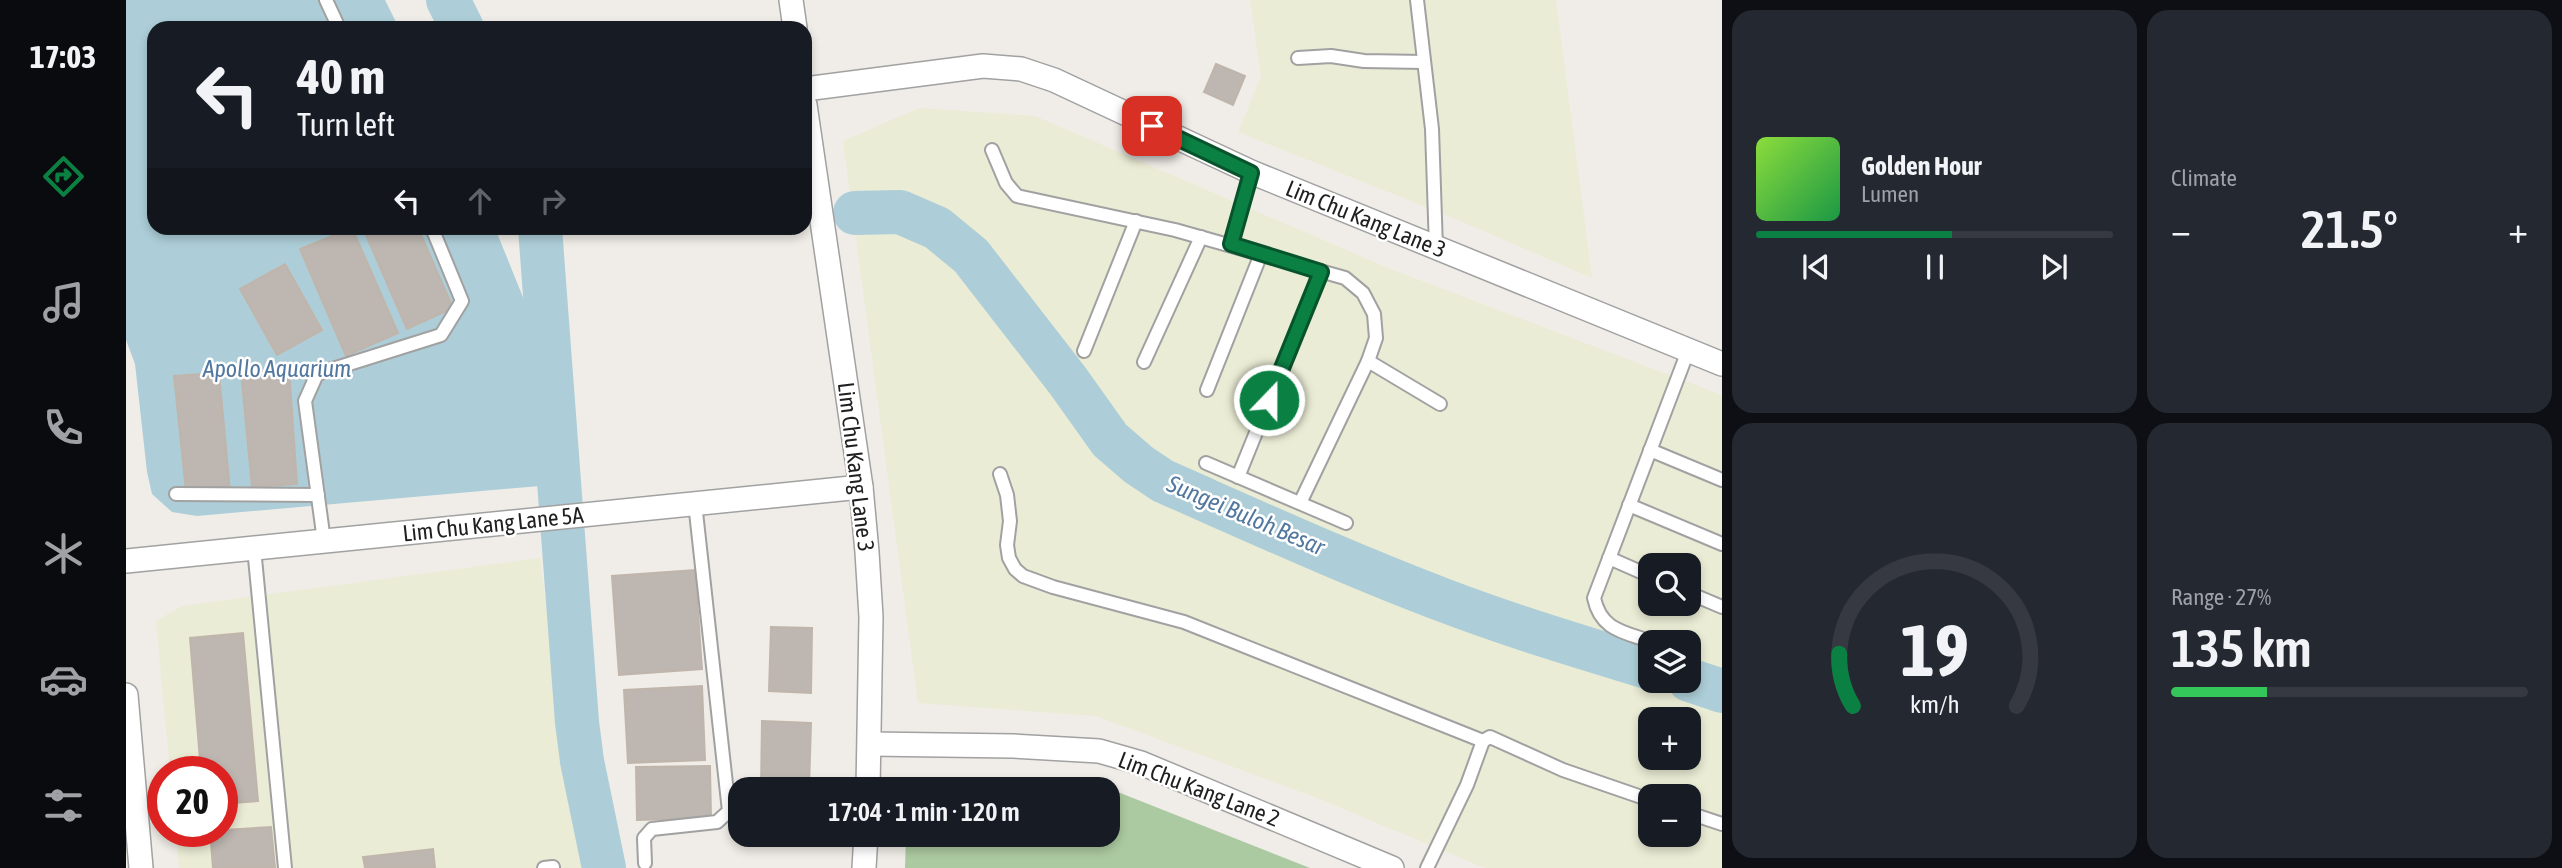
<!DOCTYPE html>
<meta charset="utf-8">
<style>
body{margin:0;font-family:"Asap Condensed",sans-serif;background:#242831;color:#f1f3f6;height:100vh;display:flex;flex-direction:column;font-size:26px;white-space:nowrap}
*{box-sizing:border-box;margin:0}
p{font-size:23px;color:#9ea1a6}
.icon{flex:none;width:38px;height:38px;fill:none;stroke:currentColor;stroke-width:2;stroke-linecap:round;stroke-linejoin:round}
.map{position:relative;flex:1;overflow:hidden}
.details{display:flex;flex-direction:column;gap:10px;padding:10px;background:#0d0f14;width:840px}
.details>*{flex:none}
.guide{position:absolute;left:21px;top:21px;width:665px;height:214px;border-radius:21px;box-shadow:0 4px 10px #0003;background:#171b24;color:#f1f3f6;overflow:hidden}
.tools{position:absolute;left:1512px;top:553px;display:grid;gap:14px}
.tools a{display:grid;place-items:center;width:63px;height:63px;border-radius:14px;background:#171b24;box-shadow:0 4px 10px #0003;font-size:35px}
.speed{position:absolute;left:21px;top:756px;display:flex;gap:14px;font-size:35px;font-weight:700;text-align:center}
.speed>*{display:grid;place-content:center;width:91px;height:91px;border-radius:50%;background:#171b24;box-shadow:0 4px 10px #0003;line-height:1}
.speed .limit{border:10px solid #d22;background:#fff;color:#111}
.pin{position:absolute;display:grid;place-items:center;width:60px;height:60px;color:#fff;margin:-30px;border-radius:14px;box-shadow:0 4px 10px #0006}
.me{position:absolute;width:77px;margin:-38px;rotate:22deg;stroke-linejoin:round;filter:drop-shadow(0 0 5px #0008)}
.turn{display:flex;align-items:center;gap:24px;height:147px;padding:0 35px;font-size:32px}
.turn .icon{width:91px;height:91px;stroke-width:2.5}
.turn b{display:block;font-size:49px;line-height:60px}
.lanes{display:flex;align-items:center;height:66px;padding:0 35px;background:#0003;justify-content:center;gap:35px;direction:ltr}
.lanes .off{opacity:.35}
.big{font-size:52px;font-weight:600;line-height:1.1}
.details .tile{flex:1;display:flex;flex-direction:column;justify-content:center;gap:10px;min-width:0;padding:0 24px;border-radius:21px;background:#242831}
.details .dial{align-items:center;gap:0}
.dial svg{height:182px;overflow:visible;fill:none;stroke:#363941;stroke-width:7;stroke-linecap:round;text-anchor:middle}
.dial text{fill:#f1f3f6;stroke:none}
.song{display:flex;align-items:center;gap:21px}
.cover{width:84px;height:84px;border-radius:10px;background:linear-gradient(135deg,hsl(90 70% 55%),hsl(140 70% 35%))}
.played{height:7px;border-radius:4px;background:linear-gradient(90deg,#0b8043 55%,#363941 55%)}
.keys{display:flex;justify-content:space-around;direction:ltr}
.heat{display:flex;justify-content:space-between;align-items:center;font-size:38px;direction:ltr}
.charge{height:10px;border-radius:5px;background:linear-gradient(90deg,#34c759 27%,#363941 0)}
.details .tiles{flex:1;display:grid;gap:10px;grid-template-columns:repeat(2,1fr)}
.trip{position:absolute;left:602px;top:777px;width:392px;height:70px;border-radius:21px;background:#171b24;box-shadow:0 4px 10px #0003;font-weight:600;line-height:70px;text-align:center}
main{display:flex;flex:1;min-height:0}
.tab-bar{display:flex;flex-direction:column;width:126px;justify-content:space-around;align-items:center;background:#090b0e;color:#9ea1a6}
.tab-bar .icon{width:49px;height:49px}
.tab-bar .active{color:#0b8043}
.tab-bar b{font-size:32px;color:#f1f3f6}
.map>svg:first-child{display:block}
</style>
<main>
<nav class="tab-bar">
<b>17:03</b>
<svg class="icon active" aria-label="directions" viewBox="0 0 24 24"><path d="M12 3l9 9-9 9-9-9zM9 14v-3h6M13 9l2 2-2 2"/></svg>
<svg class="icon" aria-label="music" viewBox="0 0 24 24"><path d="M9 18V5l10-2v13"/><circle cx="6" cy="18" r="3"/><circle cx="16" cy="16" r="3"/></svg>
<svg class="icon" aria-label="phone" viewBox="0 0 24 24"><path d="M5 4h4l2 5-3 2q2 4 5 5l2-3 5 2v4C11 20 4 13 5 4z"/></svg>
<svg class="icon" aria-label="climate" viewBox="0 0 24 24"><path d="M12 3v18M4 7l16 10M4 17L20 7"/></svg>
<svg class="icon" aria-label="car" viewBox="0 0 24 24"><path d="M5 17H2v-5l4-1 3-4h7l3 4 3 1v5h-3M9 17h6M6 11h13"/><circle cx="7" cy="17" r="2"/><circle cx="17" cy="17" r="2"/></svg>
<svg class="icon" aria-label="filters" viewBox="0 0 24 24"><path d="M4 7h16M4 17h16"/><circle cx="9" cy="7" r="2"/><circle cx="15" cy="17" r="2"/></svg>
</nav>
<div class="map">
<svg width="1596" height="868" viewBox="0 0 1596 868">
<rect width="100%" height="100%" fill="#f0ede8"/>
<g fill="#eaecd5" fill-rule="evenodd">
<path d="M 1124,0 L 1430,0 L 1466,278 L 1325,217 L 1112,132 L 1135,77 Z"/>
<path d="M 793,108 L 909,116 L 1267,270 L 1596,395 L 1596,868 L 1359,868 L 1191,798 L 970,716 L 792,703 L 717,141 ZM 1524,565 L 1563,565 L 1563,604 L 1524,604 ZM 1524,642 L 1563,642 L 1563,681 L 1524,681 ZM 1524,719 L 1563,719 L 1563,758 L 1524,758 ZM 1524,796 L 1563,796 L 1563,835 L 1524,835 Z"/>
<path d="M 414,558 L 446,820 L 457,868 L 53,868 L 50,831 L 96,831 L 96,772 L 44,772 L 30,621 L 56,606 Z"/>
</g>
<path fill="#accaa1" d="M 964,781 L 1184,868 L 779,868 L 780,835 L 982,835 L 982,789 L 781,788 Z"/>
<path fill="#adced8" d="M 0,0 L 259,0 L 273,28 L 28,28 L 28,228 L 369,228 L 405,317 L 414,486 L 71,516 L 46,512 L 26,494 L 21,472 L 9,364 L 0,340 Z"/>
<g fill="none" stroke-linecap="round" stroke-linejoin="round">
<g stroke="#adced8" stroke-width="44">
<path d="M 322,0 L 336,28"/>
<path d="M 729,213 L 774,212 L 811,228 L 845,256 L 942,381 L 984,440 L 1013,465 L 1037,481 C 1130,522 1222,564 1317,600 C 1385,626 1455,647 1524,668"/>
<path d="M 414,228 L 451,722 L 456,761 L 478,868"/>
<path d="M 1563,680 L 1596,691"/>
</g>
</g>
<g fill="#bdb6b1" stroke="#c0b5ab" stroke-width="2">
<path d="M 1090,64 L 1119,76 L 1107,105 L 1078,92 Z"/>
<path d="M 226,228 L 272,333 L 220,356 L 174,249 Z"/>
<path d="M 237,228 L 292,228 L 327,308 L 281,329 Z"/>
<path d="M 159,264 L 196,330 L 151,355 L 114,289 Z"/>
<path d="M 163,370 L 171,484 L 126,487 L 115,372 Z"/>
<path d="M 93,373 L 104,491 L 60,491 L 48,376 Z"/>
<path d="M 569,570 L 576,669 L 493,675 L 486,576 Z"/>
<path d="M 645,627 L 686,628 L 685,693 L 643,691 Z"/>
<path d="M 117,633 L 132,801 L 96,804 L 96,772 L 75,772 L 64,638 Z"/>
<path d="M 576,686 L 579,760 L 502,763 L 498,690 Z"/>
<path d="M 636,721 L 685,723 L 683,789 L 635,789 Z"/>
<path d="M 584,766 L 585,818 L 511,820 L 510,767 Z"/>
<path d="M 145,827 L 149,868 L 87,868 L 84,831 Z"/>
<path d="M 307,849 L 309,868 L 239,868 L 237,857 Z"/>
</g>
<g fill="none" stroke-linecap="round" stroke-linejoin="round">
<defs>
<g id="service">
<path d="M 200,0 L 213,28"/>
<path d="M 1291,0 L 1306,129 L 1310,248"/>
<path d="M 1172,58 L 1205,56 L 1238,61 L 1298,62"/>
<path d="M 866,150 L 880,183 L 891,196 L 1049,230 L 1219,278 L 1237,293 L 1248,314 L 1250,338 L 1242,361 L 1174,503"/>
<path d="M 1105,244 L 1125,172"/>
<path d="M 958,351 L 1010,221"/>
<path d="M 1242,361 L 1314,404"/>
<path d="M 1018,362 L 1075,237"/>
<path d="M 1081,390 L 1135,254"/>
<path d="M 1524,450 L 1596,480"/>
<path d="M 1080,463 L 1220,523"/>
<path d="M 874,474 L 881,495 L 884,521 L 881,545 L 883,558 L 889,569 L 897,576 L 927,587 L 1058,622 L 1357,741 L 1364,737 L 1437,770 L 1524,800"/>
<path d="M 1112,477 L 1195,272"/>
<path d="M 50,494 L 192,495"/>
<path d="M 1503,505 L 1596,544"/>
<path d="M 198,541 L 179,401 L 191,374 L 315,335 L 336,301 L 306,228"/>
<path d="M 128,548 L 159,868"/>
<path d="M 1483,558 L 1524,576"/>
<path d="M 1563,593 L 1596,607"/>
<path d="M 1526,642 C 1499,632 1475,631 1468,598 L 1562,351"/>
<path d="M 1563,813 L 1596,824"/>
<path d="M 519,863 L 518,838 L 526,829 L 591,822 L 603,811 L 569,503"/>
<path d="M 418,868 L 427,867"/>
<path d="M 1301,868 L 1341,785 L 1357,741"/>
</g>
<g id="minor">
<path d="M 665,0 L 669,28"/>
<path d="M 679,89 L 857,66 L 895,69 L 928,80 L 1125,172 L 1596,364"/>
<path d="M 679,105 L 735,487 L 741,552 L 745,617 L 742,789"/>
<path d="M 0,561 L 735,487"/>
<path d="M 0,695 L 15,868"/>
<path d="M 744,744 L 887,746 L 973,751 L 1015,763 L 1266,868"/>
<path d="M 738,868 L 740,835"/>
</g>
</defs>
<use href="#service" stroke="#a1a1a1" stroke-width="16"/>
<use href="#minor" stroke="#a1a1a1" stroke-width="26"/>
<use href="#service" stroke="#fff" stroke-width="12"/>
<use href="#minor" stroke="#fff" stroke-width="23"/>
</g>
<g fill="none" stroke-linecap="round" stroke-linejoin="round">
<defs>
<path id="route" d="M 1026,126 L 1125,173 L 1105,244 L 1195,272 L 1143,400"/>
</defs>
<use href="#route" stroke="#07532c" stroke-width="18"/>
<use href="#route" stroke="#0b8043" stroke-width="12"/>
</g>
<g text-anchor="middle" dominant-baseline="central" stroke-width="5" stroke-linejoin="round" paint-order="stroke">
<g font-size="23" fill="#202020" stroke="#fff">
<text transform="translate(1240 219) rotate(22)">Lim Chu Kang Lane 3</text>
<text transform="translate(730 467) rotate(83)">Lim Chu Kang Lane 3</text>
<text transform="translate(367 524) rotate(-6)">Lim Chu Kang Lane 5A</text>
<text transform="translate(1073 789) rotate(21)">Lim Chu Kang Lane 2</text>
</g>
<g font-size="24" font-style="italic" fill="#53789f" stroke="#fff">
<text x="151" y="368">Apollo Aquarium</text>
<text transform="translate(1120 515) rotate(23)">Sungei Buloh Besar</text>
</g>
</g>
</svg>
<div class="tools">
<a><svg class="icon" aria-label="search" viewBox="0 0 24 24"><circle cx="10" cy="10" r="6"/><path d="M15 15l6 6"/></svg></a>
<a><svg class="icon" aria-label="layers" viewBox="0 0 24 24"><path d="M12 4l9 5-9 5-9-5zM3 14l9 5 9-5"/></svg></a>
<a>+</a>
<a>−</a>
</div>
<div class="speed"><div class="limit">20</div></div>
<div class="pin" style="left:1026px;top:126px;background:#d93025"><svg class="icon" aria-label="arrive" viewBox="0 0 24 24"><path d="M6 21V4h12l-3 4 3 4H6"/></svg></div>
<svg class="me" style="left:1143px;top:400px" viewBox="-20 -20 40 40"><circle r="17" fill="#0b8043" stroke="#fff" stroke-width="3"/><path d="M0-11L8 9 0 5-8 9z" fill="#fff"/></svg>
<div class="trip">17:04 · 1 min · 120 m</div>
<div class="guide">
<div class="turn"><svg class="icon" aria-label="left" viewBox="0 0 24 24"><path d="M17 20v-9H6M10 6l-5 5 5 5"/></svg><div><b>40 m</b>Turn left</div></div>
<div class="lanes"><svg class="icon" aria-label="left" viewBox="0 0 24 24"><path d="M17 20v-9H6M10 6l-5 5 5 5"/></svg><svg class="icon off" aria-label="ahead" viewBox="0 0 24 24"><path d="M12 20V5M6 11l6-6 6 6"/></svg><svg class="icon off" aria-label="right" viewBox="0 0 24 24"><path d="M7 20v-9h11M14 6l5 5-5 5"/></svg></div>
</div>
</div>
<section class="details">
<div class="tiles">
<div class="tile">
<div class="song"><i class="cover"></i><div><b>Golden Hour</b><p>Lumen</p></div></div>
<div class="played"></div>
<div class="keys"><svg class="icon" aria-label="previous" viewBox="0 0 24 24"><path d="M18 5L8 12l10 7zM5 5v14"/></svg><svg class="icon" aria-label="pause" viewBox="0 0 24 24"><path d="M8 5v14M16 5v14"/></svg><svg class="icon" aria-label="next" viewBox="0 0 24 24"><path d="M6 5l10 7-10 7zM19 5v14"/></svg></div>
</div>
<div class="tile"><p>Climate</p>
<div class="heat"><a>−</a><b class="big">21.5°</b><a>+</a></div>
</div>
<div class="tile dial"><svg viewBox="0 0 100 80">
<path d="M14 69A42 42 0 1 1 86 69"/>
<path d="M14 69A42 42 0 0 1 8 46" stroke="#0b8043"/>
<text x="50" y="56" font-size="32" font-weight="700">19</text>
<text x="50" y="72" font-size="11">km/h</text>
</svg></div>
<div class="tile"><p>Range · 27%</p><b class="big">135 km</b><div class="charge"></div></div>
</div>
</section>
</main>
